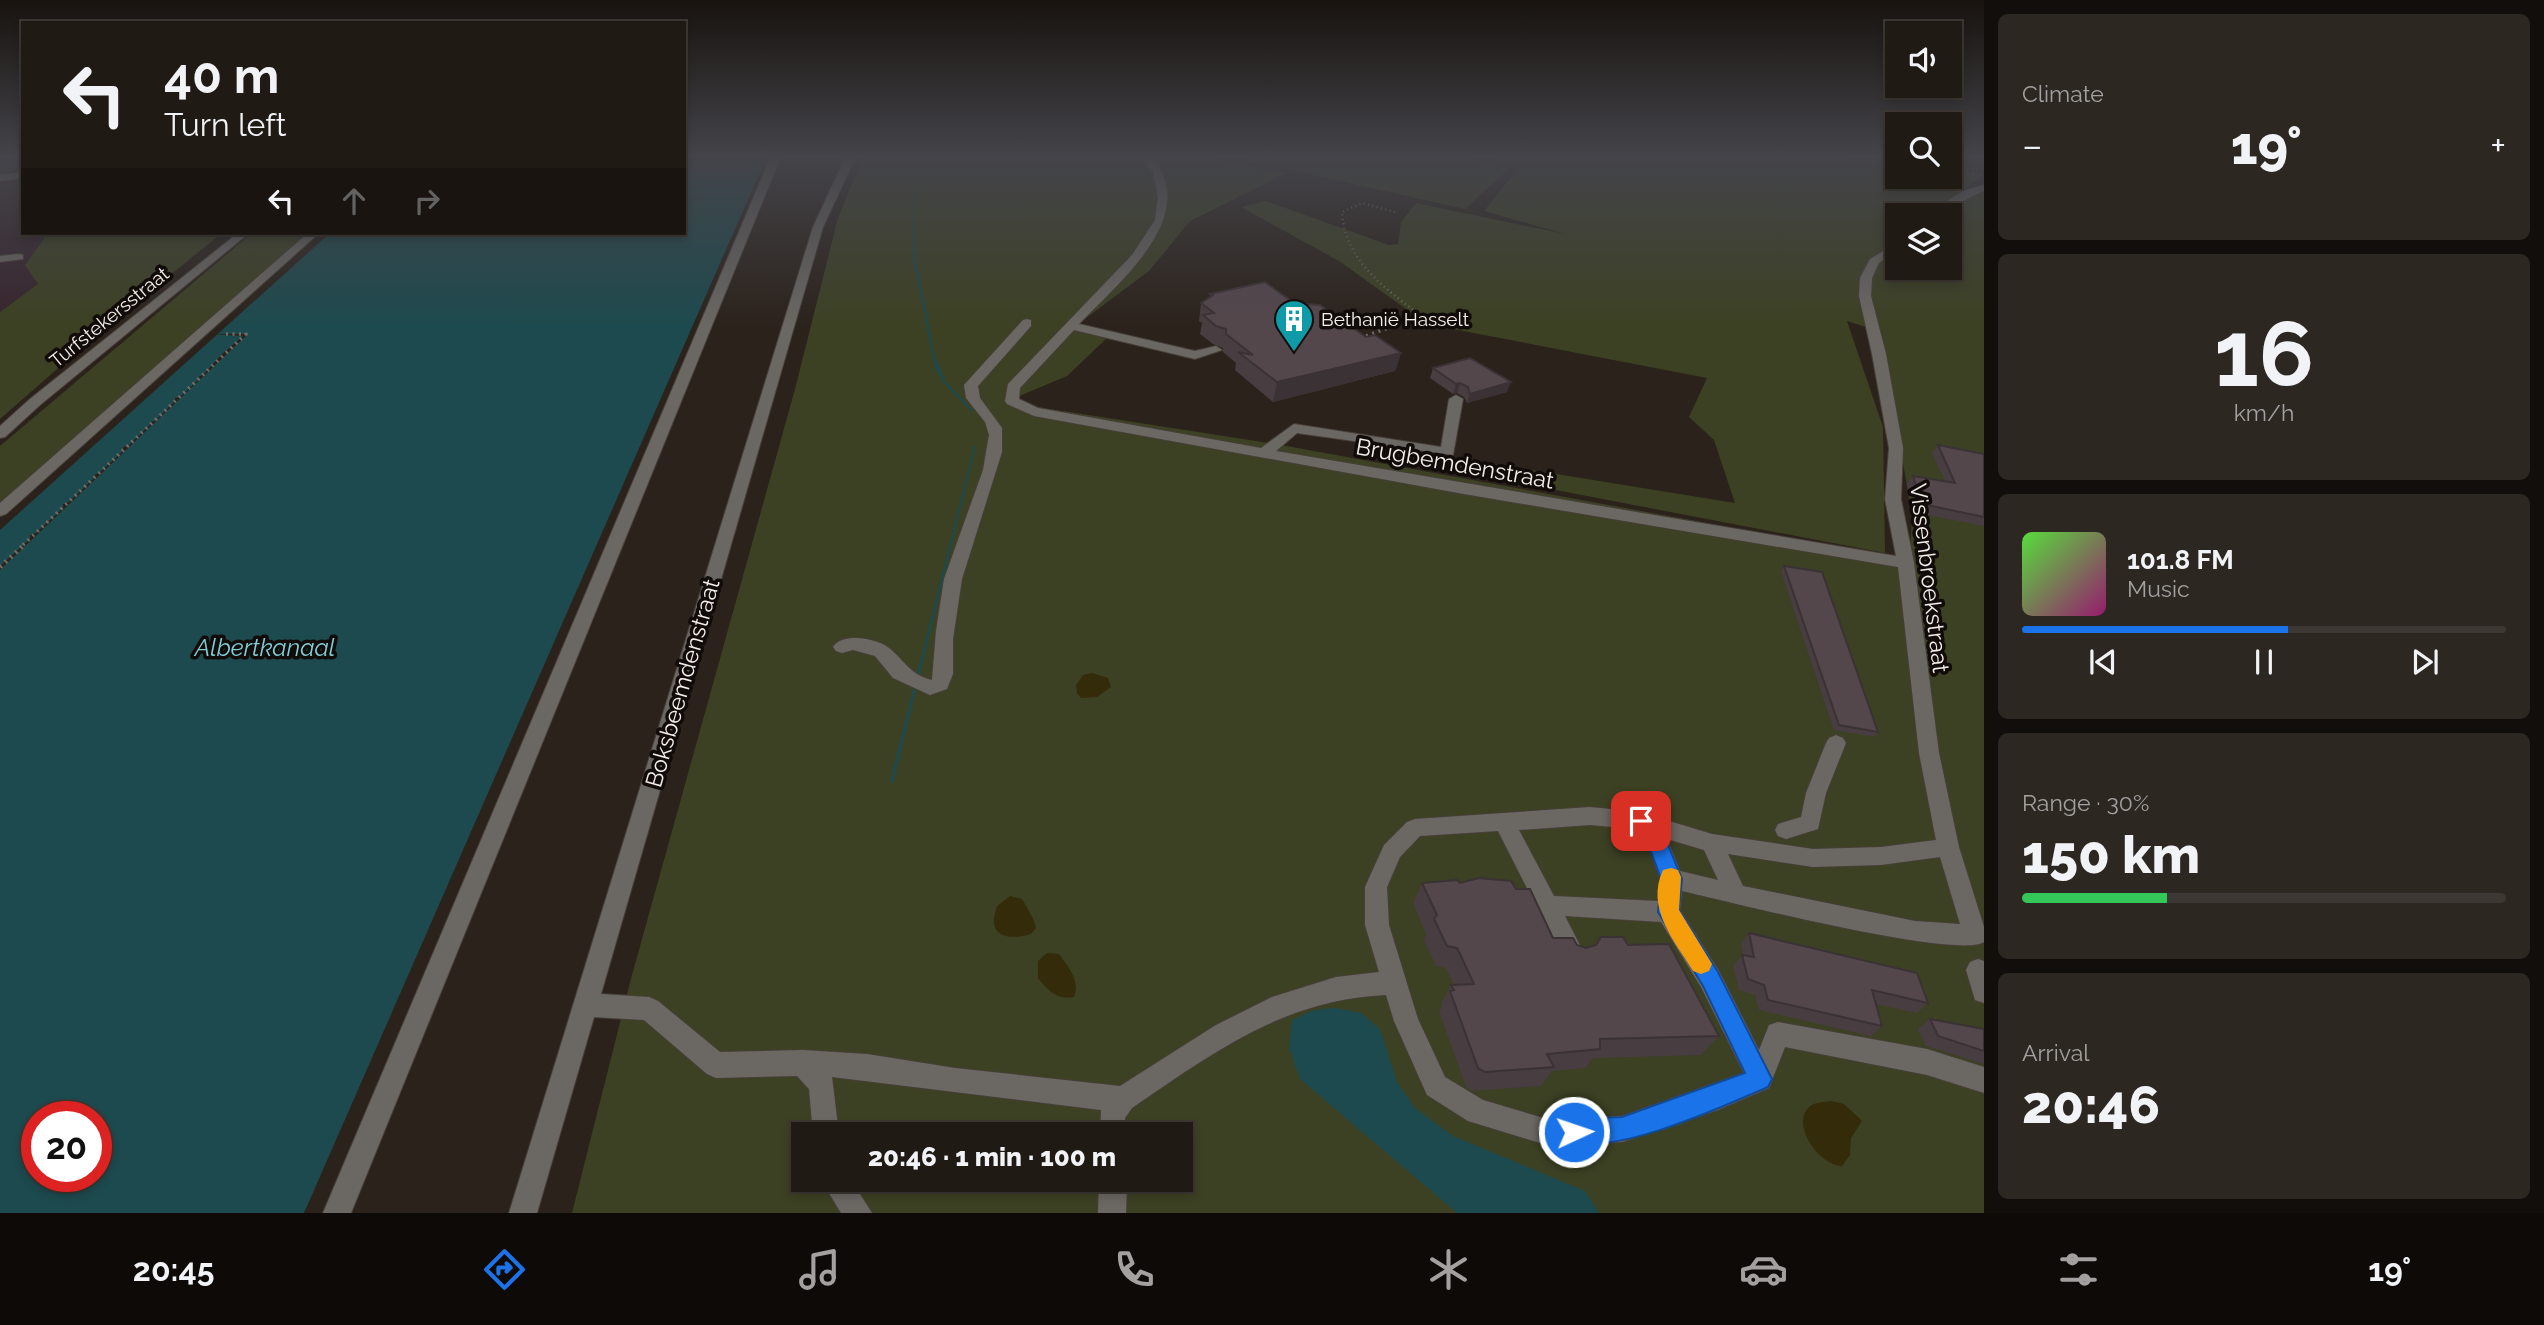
<!DOCTYPE html>
<meta charset="utf-8">
<style>
body{margin:0;font-family:Raleway,sans-serif;background:#2d2722;color:#f1f3f6;height:100vh;display:flex;flex-direction:column;font-size:26px;white-space:nowrap}
*{box-sizing:border-box;margin:0}
p{font-size:23px;color:#a2a1a0}
.icon{flex:none;width:38px;height:38px;fill:none;stroke:currentColor;stroke-width:2;stroke-linecap:round;stroke-linejoin:round}
.map{position:relative;flex:1;overflow:hidden}
.details{display:flex;flex-direction:column;gap:14px;padding:14px;background:#120e0b;width:560px}
.details>*{flex:none}
.guide{position:absolute;left:21px;top:21px;width:665px;height:214px;border-radius:0px;box-shadow:0 4px 10px #0003,0 0 0 2px #3d3834;background:#201a14;color:#f1f3f6;overflow:hidden}
.buttons{position:absolute;left:1885px;top:21px;display:grid;gap:14px}
.buttons a{display:grid;place-items:center;width:77px;height:77px;border-radius:0px;background:#201a14;box-shadow:0 4px 10px #0003,0 0 0 2px #3d3834;font-size:35px}
.speed{position:absolute;left:21px;top:1101px;display:flex;gap:14px;font-size:35px;font-weight:700;text-align:center}
.speed>*{display:grid;place-content:center;width:91px;height:91px;border-radius:50%;background:#201a14;box-shadow:0 4px 10px #0003,0 0 0 2px #3d3834;line-height:1}
.speed .limit{border:10px solid #d22;background:#fff;color:#111}
.pin{position:absolute;display:grid;place-items:center;width:60px;height:60px;color:#fff;margin:-30px;border-radius:14px;box-shadow:0 4px 10px #0006}
.me{position:absolute;width:77px;margin:-38px;rotate:87deg;stroke-linejoin:round;filter:drop-shadow(0 0 5px #0008)}
.turn{display:flex;align-items:center;gap:24px;height:147px;padding:0 28px;font-size:32px}
.turn .icon{width:91px;height:91px;stroke-width:2.5}
.turn b{display:block;font-size:49px;line-height:60px}
.lanes{display:flex;align-items:center;height:66px;padding:0 28px;background:#0003;justify-content:center;gap:35px;direction:ltr}
.lanes .off{opacity:.35}
.big{font-size:52px;font-weight:800;line-height:1.1}
.details .tile{flex:1;display:flex;flex-direction:column;justify-content:center;gap:10px;min-width:0;padding:0 24px;border-radius:10px;background:#2d2722}
.details .dial{align-items:center;gap:0}
.dial b{font-size:91px;line-height:1}
.song{display:flex;align-items:center;gap:21px}
.cover{width:84px;height:84px;border-radius:10px;background:linear-gradient(135deg,hsl(110 70% 55%),hsl(320 70% 35%))}
.played{height:7px;border-radius:4px;background:linear-gradient(90deg,#1a73e8 55%,#3d3834 55%)}
.keys{display:flex;justify-content:space-around;direction:ltr}
.heat{display:flex;justify-content:space-between;align-items:center;font-size:38px;direction:ltr}
.charge{height:10px;border-radius:5px;background:linear-gradient(90deg,#34c759 30%,#3d3834 0)}
.trip{position:absolute;left:791px;top:1122px;width:402px;height:70px;border-radius:0px;background:#201a14;box-shadow:0 4px 10px #0003,0 0 0 2px #3d3834;font-weight:800;line-height:70px;text-align:center}
.tabs{display:flex;height:112px;justify-content:space-around;align-items:center;background:#0d0a08;color:#a2a1a0}
.tabs .icon{width:49px;height:49px}
.tabs .on{color:#1a73e8}
.tabs b{font-size:32px;color:#f1f3f6}
main{display:flex;flex:1;min-height:0}
.map>svg:first-child{display:block}
</style>
<main>
<div class="map">
<svg width="1984" height="1213" viewBox="0 0 1984 1213">
<rect width="100%" height="100%" fill="#2b221b"/>
<path fill="#37252d" d="M 0,156 L 23,156 L 23,233 L 48,233 L 26,264 L 38,284 L 0,312 Z"/>
<g fill="#3c4123" fill-rule="evenodd">
<path d="M 864,156 L 1200,156 L 1287,173 L 1190,221 L 1149,271 L 1074,327 L 1106,339 L 1067,376 L 1005,402 L 1281,445 L 1898,558 L 1910,555 L 1912,516 L 1881,332 L 1847,321 L 1883,427 L 1885,553 L 1451,470 L 1471,460 L 1735,503 L 1714,440 L 1689,417 L 1707,378 L 1427,324 L 1339,261 L 1241,207 L 1266,201 L 1389,245 L 1398,244 L 1401,222 L 1416,203 L 1565,234 L 1484,211 L 1518,169 L 1482,156 L 1826,156 L 1897,163 L 1897,177 L 1950,177 L 1950,168 L 1984,174 L 1929,215 L 1897,215 L 1897,230 L 1893,229 L 1884,248 L 1897,253 L 1897,268 L 1950,268 L 1950,215 L 1943,215 L 1971,194 L 1984,191 L 1984,1213 L 572,1213 L 632,975 L 795,389 L 838,218 ZM 803,1134 L 1181,1134 L 1181,1180 L 803,1180 Z"/>
<path d="M 1229,156 L 1459,156 L 1510,168 L 1465,209 Z"/>
<path d="M 48,233 L 222,233 L 97,334 L 0,419 L 0,312 L 38,284 L 25,265 Z"/>
<path d="M 252,233 L 307,233 L 0,504 L 0,446 Z"/>
</g>
<g fill="#332b0a">
<path d="M 1092,673 L 1108,678 L 1111,687 L 1097,697 L 1081,698 L 1077,693 L 1076,685 L 1083,675 Z"/>
<path d="M 1010,896 L 1022,899 C 1026,906 1035,920 1036,928 L 1031,934 C 1020,938 996,940 994,924 C 993,919 996,911 997,906 Z"/>
<path d="M 1047,953 L 1059,954 C 1068,966 1081,982 1074,997 C 1057,1000 1048,991 1038,978 L 1038,961 Z"/>
<path d="M 1831,1101 L 1844,1104 L 1862,1121 L 1851,1138 L 1850,1155 L 1842,1166 C 1818,1165 1791,1124 1809,1107 C 1815,1102 1824,1102 1831,1101 Z"/>
</g>
<g fill="#1d4a4e" fill-rule="evenodd">
<path d="M 684,156 L 767,156 L 304,1213 L 0,1213 L 0,530 L 330,233 L 684,233 ZM 37,1116 L 96,1116 L 96,1176 L 37,1176 Z"/>
<path d="M 914,168 L 916,259 L 935,357 L 945,381 L 974,411 L 971,411 L 943,382 L 935,368 L 913,259 Z"/>
<path d="M 974,446 L 976,446 L 893,783 L 890,781 Z"/>
<path d="M 1336,1008 L 1361,1013 L 1380,1029 L 1397,1082 L 1415,1108 L 1453,1136 L 1585,1191 L 1599,1213 L 1457,1213 L 1300,1079 L 1289,1048 L 1292,1020 L 1314,1010 Z"/>
</g>
<path fill="#2b221b" d="M 212,334 L 248,334 L 0,570 L 0,566 L 30,539 L 30,535 L 36,533 L 63,508 L 63,504 L 69,502 L 94,478 L 94,475 L 99,473 L 123,451 L 123,447 L 128,446 L 150,425 L 150,422 L 155,421 L 175,401 L 175,398 L 180,397 L 200,378 L 198,377 L 204,374 L 222,354 L 243,336 Z"/>
<g fill="none" stroke-linecap="round" stroke-linejoin="round">
<defs>
<g id="minor">
<path d="M 771,156 L 781,156 L 351,1213 L 323,1213 Z"/>
<path d="M 846,156 L 856,156 L 823,227 L 601,994 L 649,997 L 658,1001 L 720,1052 L 803,1050 L 867,1054 L 955,1068 L 1120,1086 L 1216,1025 L 1272,997 L 1336,977 L 1379,972 L 1365,925 L 1365,887 L 1384,845 L 1407,822 L 1415,819 L 1590,807 L 1641,812 L 1657,821 L 1669,821 L 1712,834 L 1813,849 L 1881,847 L 1936,840 L 1919,753 L 1898,567 L 1464,494 L 1034,416 L 1007,404 L 1005,401 L 1008,384 L 1132,255 L 1155,220 L 1158,197 L 1153,172 L 1140,156 L 1150,156 C 1204,214 1118,283 1079,324 L 1195,351 L 1216,346 L 1222,350 L 1195,359 L 1074,330 L 1020,388 L 1019,399 L 1038,408 L 1261,448 L 1294,424 L 1441,447 L 1449,399 L 1456,395 L 1463,399 L 1453,455 L 1297,433 L 1276,451 L 1896,556 L 1885,499 L 1889,448 L 1872,354 L 1859,296 L 1860,278 L 1870,259 L 1897,243 L 1897,251 L 1879,263 L 1872,278 L 1871,296 L 1886,354 L 1903,448 L 1901,499 L 1914,563 L 1939,753 L 1959,847 L 1984,927 L 1984,942 C 1957,960 1726,901 1682,891 L 1680,910 L 1719,971 L 1759,1050 L 1769,1025 L 1778,1022 L 1927,1049 L 1984,1067 L 1984,1093 L 1927,1075 L 1785,1047 L 1769,1088 L 1718,1110 L 1622,1142 L 1550,1146 L 1468,1121 L 1427,1095 L 1394,1021 L 1386,995 C 1285,999 1212,1053 1132,1108 L 1125,1118 L 1126,1134 L 1100,1134 L 1101,1110 L 832,1077 L 839,1134 L 813,1134 L 809,1089 L 797,1076 L 716,1078 L 707,1074 L 644,1020 L 594,1017 L 537,1213 L 509,1213 L 813,227 ZM 1590,825 L 1636,829 L 1644,835 L 1661,879 L 1658,901 L 1554,896 L 1519,830 ZM 1498,831 L 1565,963 L 1573,966 L 1581,963 L 1585,955 L 1565,916 L 1661,922 L 1701,987 L 1744,1073 L 1622,1116 L 1550,1120 L 1483,1100 L 1445,1077 L 1418,1019 L 1389,925 L 1387,887 L 1400,857 L 1420,836 ZM 1667,839 L 1704,850 L 1718,880 L 1680,871 ZM 1728,854 L 1813,867 L 1881,865 L 1940,857 L 1960,924 L 1915,921 L 1743,886 Z"/>
<path d="M 23,172 L 23,178 L 0,181 L 0,175 Z"/>
<path d="M 1984,185 L 1984,191 C 1964,197 1947,216 1926,215 L 1963,191 Z"/>
<path d="M 238,233 L 249,233 L 40,405 L 5,437 L 0,438 L 0,426 L 30,399 Z"/>
<path d="M 308,233 L 319,233 L 6,514 L 0,516 L 0,503 Z"/>
<path d="M 19,254 L 23,255 L 23,259 L 0,262 L 0,256 Z"/>
<path d="M 1027,319 L 1031,320 L 1031,326 L 978,386 L 980,398 L 1002,428 L 1002,452 L 962,579 L 953,639 L 953,674 L 947,689 L 930,695 L 893,678 L 875,656 L 853,650 L 842,653 L 836,651 L 833,647 C 842,632 877,638 889,648 C 905,661 910,675 932,680 L 936,631 L 944,579 L 983,470 L 989,435 L 985,422 L 966,398 L 964,385 L 1023,320 Z"/>
<path d="M 1836,735 L 1843,738 L 1846,743 L 1826,793 L 1818,829 L 1786,839 L 1778,836 L 1775,830 L 1778,824 L 1801,817 L 1806,793 L 1826,743 L 1829,738 Z"/>
<path d="M 1978,959 L 1984,961 L 1984,1003 L 1975,1000 L 1966,970 L 1970,962 Z"/>
<path d="M 821,1180 L 851,1180 L 872,1213 L 841,1213 Z"/>
<path d="M 1099,1180 L 1127,1180 L 1126,1213 L 1098,1213 Z"/>
</g>
</defs>
<use href="#minor" stroke="#473f38" stroke-width="2"/>
<g stroke="#736b65" stroke-width="2.5" stroke-dasharray="1 3.5" stroke-linecap="butt">
<path d="M 1851,156 L 1897,161"/>
<path d="M 1950,166 L 1984,170"/>
<path d="M 1395,212 L 1362,203 L 1342,212 C 1344,257 1381,286 1415,311 L 1415,319 L 1397,325"/>
</g>
<g stroke="#736b65" stroke-width="3.5" stroke-dasharray="2 4.5" stroke-linecap="butt">
<path d="M 1360,338 L 1402,323"/>
<path d="M 23,545 L 246,334 L 225,334"/>
</g>
<path stroke="#736b65" stroke-width="4.5" stroke-dasharray="2 5" stroke-linecap="butt" d="M 0,567 L 25,544"/>
<use href="#minor" fill="#6b6863" fill-rule="evenodd"/>
</g>
<g fill="#483d41">
<path d="M 1210,294 L 1294,303 L 1401,353 L 1395,371 L 1273,402 L 1235,370 L 1236,363 L 1223,352 L 1223,348 L 1213,344 L 1200,334 L 1202,323 L 1199,321 L 1201,303 L 1210,297 Z"/>
<path d="M 1433,368 L 1507,392 L 1467,403 L 1464,397 L 1457,393 L 1453,394 L 1430,378 Z"/>
<path d="M 1938,445 L 1984,454 L 1984,526 L 1917,513 L 1907,484 L 1913,476 L 1945,481 L 1932,453 Z"/>
<path d="M 1784,566 L 1878,732 L 1874,737 L 1834,730 L 1781,571 Z"/>
<path d="M 1422,883 L 1460,883 L 1516,889 L 1553,938 L 1586,948 L 1595,946 L 1601,937 L 1628,945 L 1719,1036 L 1701,1055 L 1593,1058 L 1585,1068 L 1552,1071 L 1541,1086 L 1472,1091 L 1466,1087 L 1439,1011 L 1442,1007 L 1441,1004 L 1451,985 L 1454,985 L 1446,968 L 1436,966 L 1424,940 L 1426,934 L 1413,903 Z"/>
<path d="M 1749,933 L 1928,1003 L 1917,1013 L 1875,1004 L 1882,1026 L 1871,1036 L 1759,1010 L 1755,995 L 1739,990 L 1733,965 L 1743,955 L 1741,944 Z"/>
<path d="M 1930,1019 L 1984,1029 L 1984,1064 L 1926,1046 L 1918,1029 Z"/>
</g>
<g fill="#3b3235">
<path d="M 10,156 L 23,156 L 23,158 L 16,170 L 0,174 L 0,161 Z"/>
<path d="M 1401,353 L 1395,371 L 1273,402 L 1277,382 Z"/>
<path d="M 1511,382 L 1507,392 L 1467,403 L 1470,394 Z"/>
<path d="M 1460,383 L 1457,393 L 1453,394 L 1456,384 Z"/>
</g>
<g fill="#54474c" stroke="#3b3235" stroke-width="2">
<path d="M 0,156 L 10,156 L 9,158 L 0,161 Z"/>
<path d="M 1265,282 L 1294,303 L 1320,305 L 1366,337 L 1375,335 L 1401,353 L 1277,382 L 1238,352 L 1253,355 L 1226,334 L 1226,329 L 1216,326 L 1203,315 L 1214,313 L 1201,303 L 1213,295 L 1210,294 Z"/>
<path d="M 1470,358 L 1511,382 L 1470,394 L 1468,387 L 1460,383 L 1456,384 L 1433,368 Z"/>
<path d="M 1938,445 L 1984,454 L 1984,517 L 1922,504 L 1913,476 L 1955,483 Z"/>
<path d="M 1784,566 L 1822,572 L 1878,732 L 1839,725 Z"/>
<path d="M 1479,878 L 1511,881 L 1516,889 L 1530,889 L 1553,938 L 1573,938 L 1577,945 L 1586,948 L 1596,945 L 1601,937 L 1623,937 L 1628,945 L 1669,944 L 1719,1036 L 1600,1039 L 1600,1049 L 1547,1054 L 1554,1067 L 1485,1072 L 1478,1068 L 1450,991 L 1454,990 L 1451,985 L 1474,984 L 1457,948 L 1447,946 L 1434,919 L 1437,915 L 1422,883 L 1457,880 L 1460,883 Z"/>
<path d="M 1749,933 L 1917,973 L 1928,1003 L 1872,990 L 1882,1026 L 1768,1000 L 1764,985 L 1748,979 L 1742,955 L 1754,957 Z"/>
<path d="M 1930,1019 L 1984,1029 L 1984,1051 L 1938,1036 Z"/>
</g>
<linearGradient id="sky" x2="0" y2="1"><stop stop-color="#18130f"/><stop offset="0.48" stop-color="#44444a"/><stop offset="1" stop-color="#44444a" stop-opacity="0"/></linearGradient>
<rect width="1984" height="326" fill="url(#sky)"/>
<path fill="#1a73e8" stroke="#114b97" stroke-width="2" d="M 1641,813 L 1659,824 L 1662,830 L 1682,879 L 1679,910 L 1718,972 L 1772,1079 L 1768,1087 C 1724,1106 1610,1159 1565,1140 L 1562,1132 L 1565,1123 L 1574,1119 L 1622,1117 L 1745,1073 L 1703,986 L 1658,912 L 1661,879 L 1645,835 L 1631,821 L 1634,815 Z"/>
<path fill="#f59e0b" d="M 1671,868 L 1678,870 L 1681,877 L 1679,910 L 1712,964 L 1709,971 L 1701,974 L 1693,971 C 1675,941 1645,908 1663,870 Z"/>
<defs>
<symbol id="building-pin" viewBox="-11 -11 22 30"><path d="M0 17L-7.5 6A9.5 9.5 0 1 1 7.5 6Z" fill="#0f9aa8" stroke="#110c09"/><path d="M-4-6H4V6H1V3H-1V6H-4ZM-2.5-4.3h1.7v1.8h-1.7ZM.8-4.3h1.7v1.8H.8ZM-2.5-1h1.7V.8h-1.7ZM.8-1h1.7V.8H.8Z" fill="#fff"/></symbol>
</defs>
<g fill-rule="evenodd">
<use href="#building-pin" x="1272" y="297" width="44" height="60"/>
</g>
<g text-anchor="middle" dominant-baseline="central" stroke-width="7" stroke-linejoin="round" paint-order="stroke">
<g font-size="19" fill="#f5eeea" stroke="#110c09">
<text transform="translate(109 317) rotate(-39)">Turfstekersstraat</text>
</g>
<g font-size="19" fill="#f5eeea" stroke="#110c09" text-anchor="start">
<text x="1321" y="319">Bethanië Hasselt</text>
</g>
<g font-size="23" fill="#f5eeea" stroke="#110c09">
<text transform="translate(1455 463) rotate(10)">Brugbemdenstraat</text>
<text transform="translate(1930 578) rotate(83)">Vissenbroekstraat</text>
<text transform="translate(682 683) rotate(-74)">Boksbeemdenstraat</text>
</g>
<g font-size="24" font-style="italic" fill="#7fcfd8" stroke="#110c09">
<text x="265" y="647">Albertkanaal</text>
</g>
</g>
</svg>
<div class="buttons">
<a><svg class="icon" aria-label="sound" viewBox="0 0 24 24"><path d="M4 9h4l5-4v14l-5-4H4zM17 9q2 3 0 6"/></svg></a>
<a><svg class="icon" aria-label="search" viewBox="0 0 24 24"><circle cx="10" cy="10" r="6"/><path d="M15 15l6 6"/></svg></a>
<a><svg class="icon" aria-label="layers" viewBox="0 0 24 24"><path d="M12 4l9 5-9 5-9-5zM3 14l9 5 9-5"/></svg></a>
</div>
<div class="speed"><div class="limit">20</div></div>
<div class="pin" style="left:1641px;top:821px;background:#d93025"><svg class="icon" aria-label="arrive" viewBox="0 0 24 24"><path d="M6 21V4h12l-3 4 3 4H6"/></svg></div>
<svg class="me" style="left:1574px;top:1132px" viewBox="-20 -20 40 40"><circle r="17" fill="#1a73e8" stroke="#fff" stroke-width="3"/><path d="M0-11L8 9 0 5-8 9z" fill="#fff"/></svg>
<div class="trip">20:46 · 1 min · 100 m</div>
<div class="guide">
<div class="turn"><svg class="icon" aria-label="left" viewBox="0 0 24 24"><path d="M17 20v-9H6M10 6l-5 5 5 5"/></svg><div><b>40 m</b>Turn left</div></div>
<div class="lanes"><svg class="icon" aria-label="left" viewBox="0 0 24 24"><path d="M17 20v-9H6M10 6l-5 5 5 5"/></svg><svg class="icon off" aria-label="ahead" viewBox="0 0 24 24"><path d="M12 20V5M6 11l6-6 6 6"/></svg><svg class="icon off" aria-label="right" viewBox="0 0 24 24"><path d="M7 20v-9h11M14 6l5 5-5 5"/></svg></div>
</div>
</div>
<section class="details">
<div class="tile"><p>Climate</p>
<div class="heat"><a>−</a><b class="big">19°</b><a>+</a></div>
</div>
<div class="tile dial"><b>16</b><p>km/h</p></div>
<div class="tile">
<div class="song"><i class="cover"></i><div><b>101.8 FM</b><p>Music</p></div></div>
<div class="played"></div>
<div class="keys"><svg class="icon" aria-label="previous" viewBox="0 0 24 24"><path d="M18 5L8 12l10 7zM5 5v14"/></svg><svg class="icon" aria-label="pause" viewBox="0 0 24 24"><path d="M8 5v14M16 5v14"/></svg><svg class="icon" aria-label="next" viewBox="0 0 24 24"><path d="M6 5l10 7-10 7zM19 5v14"/></svg></div>
</div>
<div class="tile"><p>Range · 30%</p><b class="big">150 km</b><div class="charge"></div></div>
<div class="tile"><p>Arrival</p><b class="big">20:46</b></div>
</section>
</main>
<nav class="tabs">
<b>20:45</b>
<svg class="icon on" aria-label="directions" viewBox="0 0 24 24"><path d="M12 3l9 9-9 9-9-9zM9 14v-3h6M13 9l2 2-2 2"/></svg>
<svg class="icon" aria-label="music" viewBox="0 0 24 24"><path d="M9 18V5l10-2v13"/><circle cx="6" cy="18" r="3"/><circle cx="16" cy="16" r="3"/></svg>
<svg class="icon" aria-label="phone" viewBox="0 0 24 24"><path d="M5 4h4l2 5-3 2q2 4 5 5l2-3 5 2v4C11 20 4 13 5 4z"/></svg>
<svg class="icon" aria-label="climate" viewBox="0 0 24 24"><path d="M12 3v18M4 7l16 10M4 17L20 7"/></svg>
<svg class="icon" aria-label="car" viewBox="0 0 24 24"><path d="M5 17H2v-5l4-1 3-4h7l3 4 3 1v5h-3M9 17h6M6 11h13"/><circle cx="7" cy="17" r="2"/><circle cx="17" cy="17" r="2"/></svg>
<svg class="icon" aria-label="filters" viewBox="0 0 24 24"><path d="M4 7h16M4 17h16"/><circle cx="9" cy="7" r="2"/><circle cx="15" cy="17" r="2"/></svg>
<b>19°</b>
</nav>
